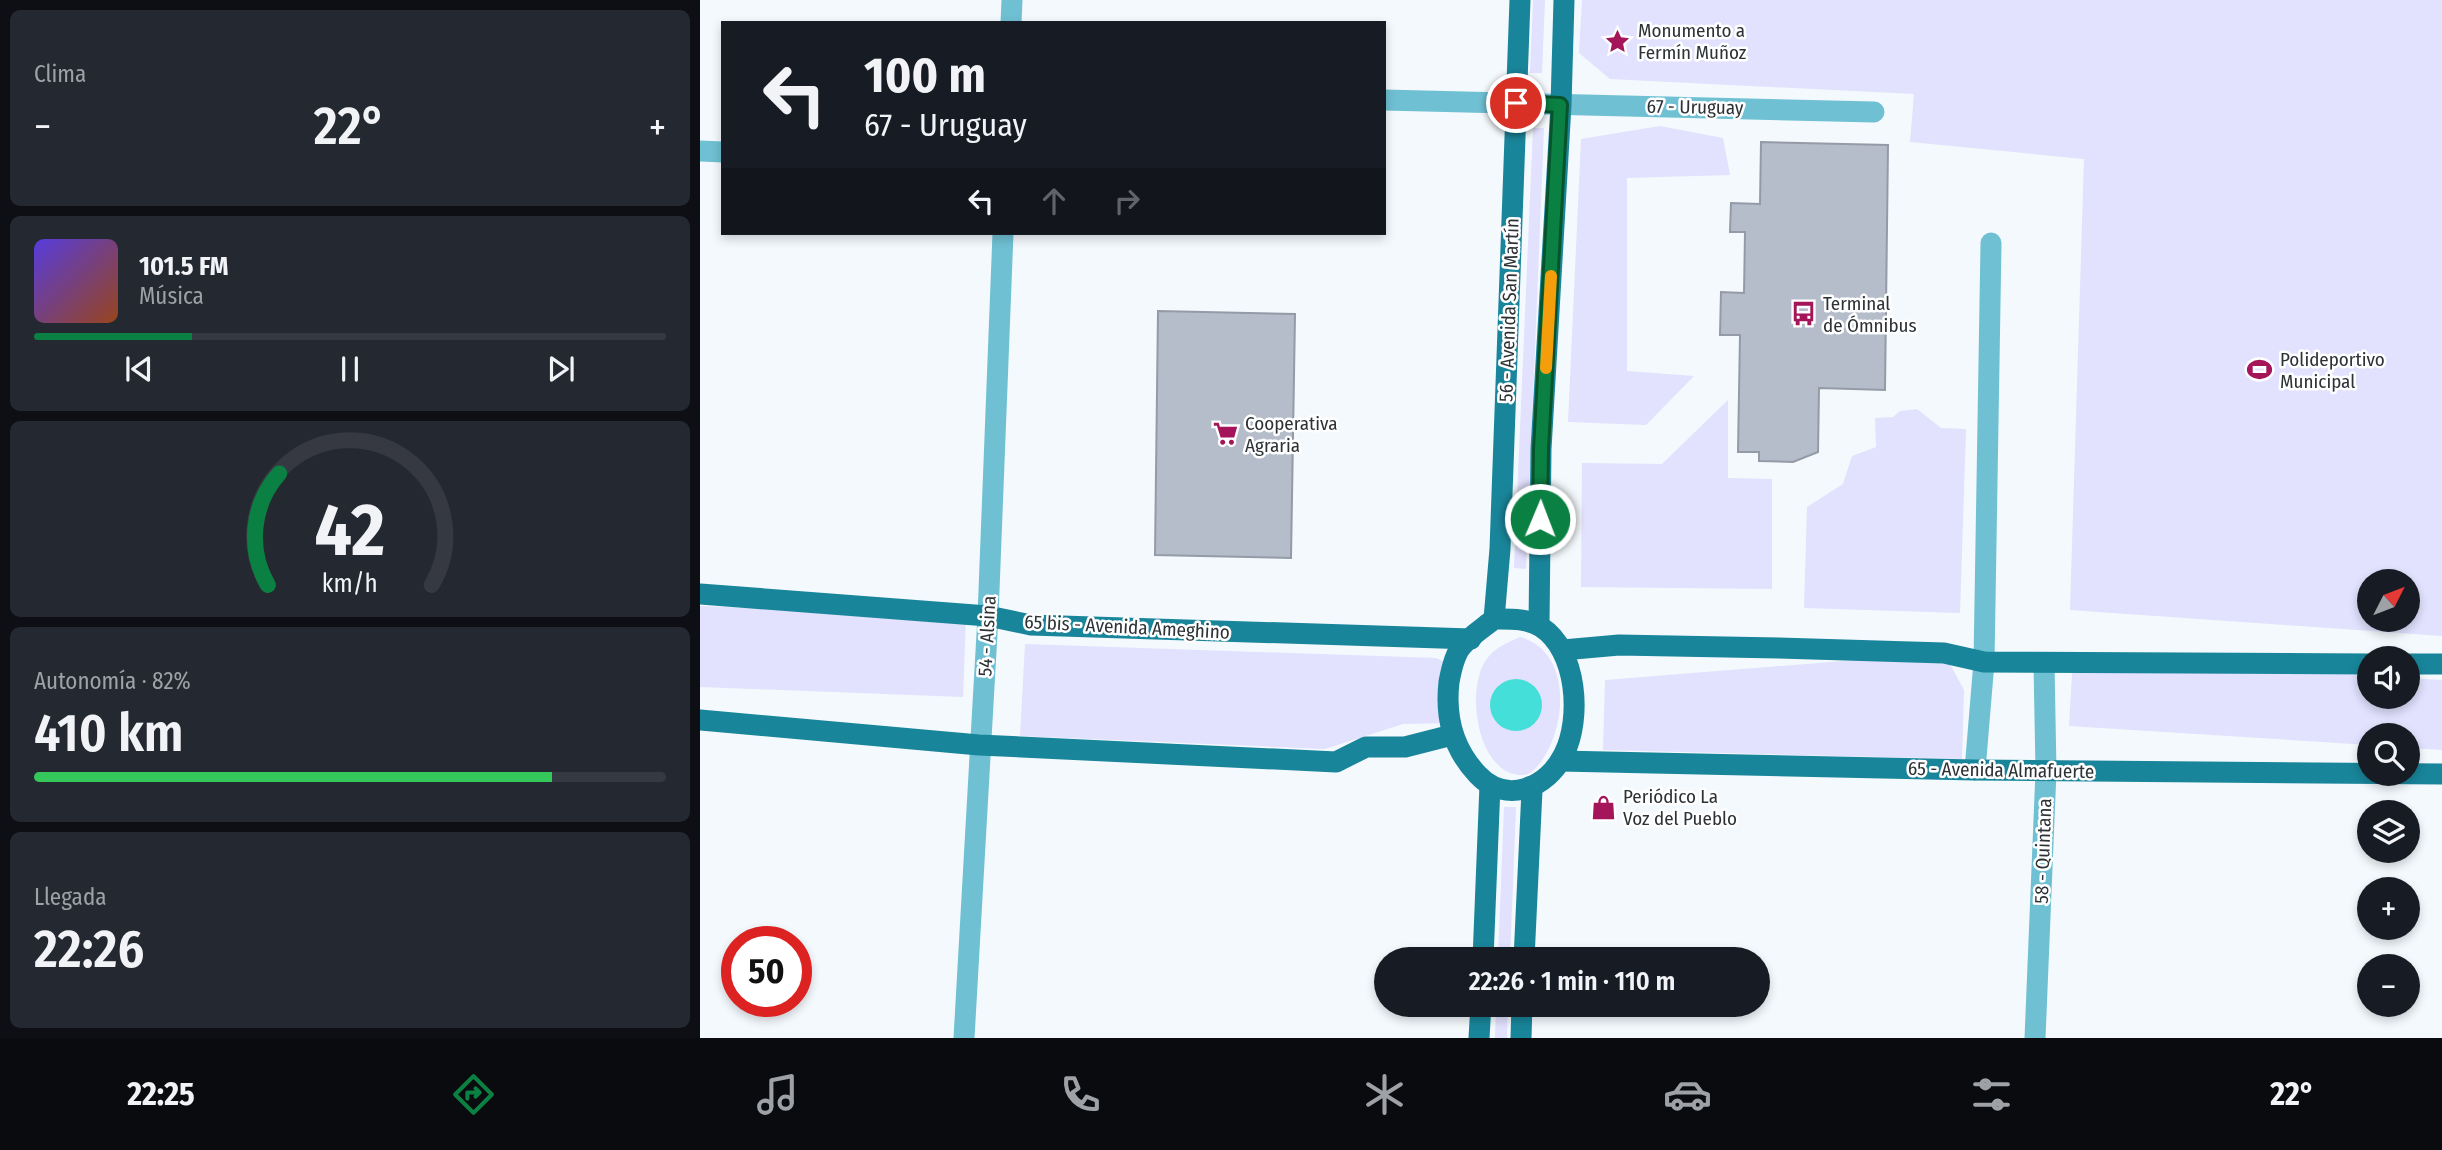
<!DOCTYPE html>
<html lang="es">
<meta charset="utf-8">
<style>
body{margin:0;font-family:"Fira Sans Condensed",sans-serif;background:#242831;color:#f1f3f6;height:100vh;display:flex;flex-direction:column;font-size:26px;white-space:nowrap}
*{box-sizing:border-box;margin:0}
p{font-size:23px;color:#9ea1a6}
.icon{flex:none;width:38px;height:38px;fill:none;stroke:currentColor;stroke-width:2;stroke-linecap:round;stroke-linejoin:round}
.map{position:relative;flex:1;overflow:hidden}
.panel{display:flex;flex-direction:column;gap:10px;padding:10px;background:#0d0f14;width:700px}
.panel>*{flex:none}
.hud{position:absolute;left:21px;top:21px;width:665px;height:214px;border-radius:0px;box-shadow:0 4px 10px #0003;background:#171b24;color:#f1f3f6;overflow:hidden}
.needle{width:46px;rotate:48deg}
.controls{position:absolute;left:1657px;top:569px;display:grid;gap:14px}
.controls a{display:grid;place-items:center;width:63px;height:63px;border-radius:50%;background:#171b24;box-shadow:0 4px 10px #0003;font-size:35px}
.speed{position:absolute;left:21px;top:926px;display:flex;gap:14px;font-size:35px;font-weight:700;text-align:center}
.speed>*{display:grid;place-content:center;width:91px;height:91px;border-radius:50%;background:#171b24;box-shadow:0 4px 10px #0003;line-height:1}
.speed .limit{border:10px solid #d22;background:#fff;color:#111}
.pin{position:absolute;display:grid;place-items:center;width:60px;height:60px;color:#fff;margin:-30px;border:4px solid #fff;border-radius:50%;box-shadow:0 2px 7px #0007}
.me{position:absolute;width:77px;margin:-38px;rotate:1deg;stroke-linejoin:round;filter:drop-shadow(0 0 5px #0008)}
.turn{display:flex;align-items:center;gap:24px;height:147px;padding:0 28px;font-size:32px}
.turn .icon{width:91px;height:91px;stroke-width:2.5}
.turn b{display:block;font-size:49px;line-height:60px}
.lanes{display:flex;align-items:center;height:66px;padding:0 28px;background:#0003;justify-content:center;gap:35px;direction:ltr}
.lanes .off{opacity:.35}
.big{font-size:52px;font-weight:600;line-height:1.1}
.panel .widget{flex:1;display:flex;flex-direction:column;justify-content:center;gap:10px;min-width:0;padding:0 24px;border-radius:10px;background:#242831}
.panel .dial{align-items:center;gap:0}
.dial svg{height:182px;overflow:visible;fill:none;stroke:#363941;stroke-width:7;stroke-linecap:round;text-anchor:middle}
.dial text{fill:#f1f3f6;stroke:none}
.song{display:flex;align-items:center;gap:21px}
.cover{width:84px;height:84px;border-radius:10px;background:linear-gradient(135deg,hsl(250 70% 55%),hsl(20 70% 35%))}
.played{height:7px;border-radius:4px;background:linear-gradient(90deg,#0b8043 25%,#363941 25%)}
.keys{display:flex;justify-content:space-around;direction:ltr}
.heat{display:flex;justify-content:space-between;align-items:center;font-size:38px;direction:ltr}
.charge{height:10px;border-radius:5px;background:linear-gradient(90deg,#34c759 82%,#363941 0)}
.trip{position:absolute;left:674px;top:947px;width:396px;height:70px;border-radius:35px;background:#171b24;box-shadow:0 4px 10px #0003;font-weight:600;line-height:70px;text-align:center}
.dock{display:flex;height:112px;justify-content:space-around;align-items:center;background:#090b0e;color:#9ea1a6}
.dock .icon{width:49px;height:49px}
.dock .active{color:#0b8043}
.dock b{font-size:32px;color:#f1f3f6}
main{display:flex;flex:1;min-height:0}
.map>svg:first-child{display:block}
</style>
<main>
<section class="panel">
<div class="widget"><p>Clima</p>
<div class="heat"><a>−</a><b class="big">22°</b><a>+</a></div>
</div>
<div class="widget">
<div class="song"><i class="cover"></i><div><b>101.5 FM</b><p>Música</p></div></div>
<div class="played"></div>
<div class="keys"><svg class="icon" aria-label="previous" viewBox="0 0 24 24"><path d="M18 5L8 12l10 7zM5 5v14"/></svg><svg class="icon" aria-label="pause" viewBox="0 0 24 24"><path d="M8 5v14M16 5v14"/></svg><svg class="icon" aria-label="next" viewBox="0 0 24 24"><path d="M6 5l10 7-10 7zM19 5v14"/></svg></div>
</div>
<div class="widget dial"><svg viewBox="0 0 100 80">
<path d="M14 69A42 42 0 1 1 86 69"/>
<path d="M14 69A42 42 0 0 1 19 20" stroke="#0b8043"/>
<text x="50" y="56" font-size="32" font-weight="700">42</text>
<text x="50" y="72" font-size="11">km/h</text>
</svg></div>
<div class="widget"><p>Autonomía · 82%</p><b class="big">410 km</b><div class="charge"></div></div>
<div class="widget"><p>Llegada</p><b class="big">22:26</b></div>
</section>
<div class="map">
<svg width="1742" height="1038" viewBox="0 0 1742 1038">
<rect width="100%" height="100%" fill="#f4f9fd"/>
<g fill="#e2e1fe" fill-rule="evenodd">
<path d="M 833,0 L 845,0 L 842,73 L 830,73 Z"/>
<path d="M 882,0 L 1742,0 L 1742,636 L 1370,610 L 1384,159 L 1210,142 L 1214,94 L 910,79 L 879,53 ZM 1670,581 L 1708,581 L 1708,620 L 1670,620 Z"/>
<path d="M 960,126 L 1023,138 L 1030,175 L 927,178 L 927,371 L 994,376 L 946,425 L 868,422 L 881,139 Z"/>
<path d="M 833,128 L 844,128 L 826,569 L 814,568 Z"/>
<path d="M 1028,400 L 1028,478 L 1072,479 L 1072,589 L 881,587 L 882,463 L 962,464 Z"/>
<path d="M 1217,409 L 1241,428 L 1266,429 L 1260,613 L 1104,608 L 1107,507 L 1143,484 L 1152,456 L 1176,447 L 1175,418 L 1193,417 L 1200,411 Z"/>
<path d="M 0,606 L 266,616 L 263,697 L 0,687 Z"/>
<path d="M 820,637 C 873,652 867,728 840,763 C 835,769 830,775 823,775 C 777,777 763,685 789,656 C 797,647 809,642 820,637 ZM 812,679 L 839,694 L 841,711 L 832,725 L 807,729 L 793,718 L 797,686 Z"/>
<path d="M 325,644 L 736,658 L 749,664 L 748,723 L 703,724 L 625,749 L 320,736 Z"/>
<path d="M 1244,653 L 1264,690 L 1262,759 L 903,750 L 905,680 Z"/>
<path d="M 1373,657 L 1669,675 L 1670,696 L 1708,696 L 1708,678 L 1742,680 L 1742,750 L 1708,748 L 1708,735 L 1670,735 L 1669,745 L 1369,726 Z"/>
<path d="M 804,807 L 816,807 L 810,959 L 798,959 Z"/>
<path d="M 796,1005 L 808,1005 L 807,1038 L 795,1038 Z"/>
</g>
<circle fill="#44dfd8" cx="816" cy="705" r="26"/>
<g fill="#b6bdca" stroke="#949ba7" stroke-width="2">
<path d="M 1061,142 L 1188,145 L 1185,390 L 1119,388 L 1118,452 L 1093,462 L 1059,461 L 1059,452 L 1038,452 L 1040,335 L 1020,335 L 1021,292 L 1044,293 L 1045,232 L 1030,232 L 1031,203 L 1060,204 Z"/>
<path d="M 458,311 L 595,314 L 591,558 L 455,555 Z"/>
</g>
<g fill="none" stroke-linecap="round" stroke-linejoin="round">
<g stroke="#6fc0d3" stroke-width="21">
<path d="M 311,23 L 312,0"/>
<path d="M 684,100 L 1174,112"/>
<path d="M 0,151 L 23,152"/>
<path d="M 1275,770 L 1284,662 L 1291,243"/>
<path d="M 264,1038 L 288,616 L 303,233"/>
<path d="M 1335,1038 L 1346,771 L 1344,664"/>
</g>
<g stroke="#19859a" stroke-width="21">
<path d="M 0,594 L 288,616 L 331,625 L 771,639"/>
<path d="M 794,619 L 800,549 L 820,0"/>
<path d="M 794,619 C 809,619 827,618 841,627 C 877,650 882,718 864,754 C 848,788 806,805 778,775 C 753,749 745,717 749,682 C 751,671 754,656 761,647 C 770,636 783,628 794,619 Z"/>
<path d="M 839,625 L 841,449 L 861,105 L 864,0"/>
<path d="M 863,650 L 919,645 L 1079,648 L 1244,653 L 1284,662 L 1670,664"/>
<path d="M 1708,664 L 1742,664"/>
<path d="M 0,720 L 279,745 L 636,762 L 666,747 L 705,747 L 752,735"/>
<path d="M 860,761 L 1275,770 L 1742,774"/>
<path d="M 783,959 L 790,785"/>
<path d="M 824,959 L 832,790 L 829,787"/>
<path d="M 779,1038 L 781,1004"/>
<path d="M 821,1038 L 822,1004"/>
</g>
</g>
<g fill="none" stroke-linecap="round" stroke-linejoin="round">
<defs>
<path id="route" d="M 816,103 L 860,105 L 841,449 L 840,519"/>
</defs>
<use href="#route" stroke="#07532c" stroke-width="18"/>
<use href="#route" stroke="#0b8043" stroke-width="12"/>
<path stroke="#f59e0b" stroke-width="12" d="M 846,368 L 851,276"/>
</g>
<defs>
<symbol id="sight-bare" viewBox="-9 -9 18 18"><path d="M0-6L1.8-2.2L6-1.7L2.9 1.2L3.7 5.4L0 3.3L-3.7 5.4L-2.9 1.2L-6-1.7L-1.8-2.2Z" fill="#a41559" stroke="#fff" stroke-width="2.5" paint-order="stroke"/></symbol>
<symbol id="bus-bare" viewBox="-9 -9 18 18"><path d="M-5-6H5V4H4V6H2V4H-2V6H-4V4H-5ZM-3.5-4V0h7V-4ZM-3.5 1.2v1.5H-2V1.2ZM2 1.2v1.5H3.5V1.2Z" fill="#a41559" stroke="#fff" stroke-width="2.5" paint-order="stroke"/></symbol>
<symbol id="stadium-bare" viewBox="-9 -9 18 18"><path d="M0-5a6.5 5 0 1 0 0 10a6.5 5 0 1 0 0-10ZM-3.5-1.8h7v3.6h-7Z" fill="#a41559" stroke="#fff" stroke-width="2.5" paint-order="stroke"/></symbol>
<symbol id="supermarket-bare" viewBox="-9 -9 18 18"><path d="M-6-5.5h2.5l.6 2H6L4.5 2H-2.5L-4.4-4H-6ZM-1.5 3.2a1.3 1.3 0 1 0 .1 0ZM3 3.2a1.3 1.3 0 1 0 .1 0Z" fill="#a41559" stroke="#fff" stroke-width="2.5" paint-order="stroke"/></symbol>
<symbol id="shop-bare" viewBox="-9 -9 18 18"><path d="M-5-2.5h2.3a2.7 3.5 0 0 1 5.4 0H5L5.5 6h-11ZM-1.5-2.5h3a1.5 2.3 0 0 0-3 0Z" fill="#a41559" stroke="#fff" stroke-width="2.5" paint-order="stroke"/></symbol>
</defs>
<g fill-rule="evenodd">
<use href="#sight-bare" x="900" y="24" width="35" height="35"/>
<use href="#bus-bare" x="1086" y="296" width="35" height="35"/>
<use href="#stadium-bare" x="1542" y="352" width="35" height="35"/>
<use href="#supermarket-bare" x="508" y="416" width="35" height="35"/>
<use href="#shop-bare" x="886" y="790" width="35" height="35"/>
</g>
<g text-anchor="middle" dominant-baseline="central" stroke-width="5" stroke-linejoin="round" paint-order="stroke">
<g font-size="19" fill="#2c3235" stroke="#fff" text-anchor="start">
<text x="938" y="30">Monumento a<tspan x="938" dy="22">Fermín Muñoz</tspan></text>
<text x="1123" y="303">Terminal<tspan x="1123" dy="22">de Ómnibus</tspan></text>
<text x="1580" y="359">Polideportivo<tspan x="1580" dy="22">Municipal</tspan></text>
<text x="545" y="423">Cooperativa<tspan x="545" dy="22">Agraria</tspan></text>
<text x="923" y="796">Periódico La<tspan x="923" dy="22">Voz del Pueblo</tspan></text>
</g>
<g font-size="19" fill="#2c3235" stroke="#fff">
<text transform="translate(995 107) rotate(1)">67 - Uruguay</text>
<text transform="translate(809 310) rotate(-88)">56 - Avenida San Martín</text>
<text transform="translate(427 627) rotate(3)">65 bis - Avenida Ameghino</text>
<text transform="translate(287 636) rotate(-87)">54 - Alsina</text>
<text transform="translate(1301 770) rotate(1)">65 - Avenida Almafuerte</text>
<text transform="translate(1343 851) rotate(-88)">58 - Quintana</text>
</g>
</g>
</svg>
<div class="controls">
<a><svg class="needle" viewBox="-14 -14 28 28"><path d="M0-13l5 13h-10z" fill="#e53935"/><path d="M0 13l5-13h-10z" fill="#9ea1a6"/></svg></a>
<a><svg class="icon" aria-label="sound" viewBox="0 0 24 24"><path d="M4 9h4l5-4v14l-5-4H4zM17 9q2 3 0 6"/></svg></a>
<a><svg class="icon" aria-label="search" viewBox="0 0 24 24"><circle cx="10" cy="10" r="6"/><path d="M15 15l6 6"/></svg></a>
<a><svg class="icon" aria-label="layers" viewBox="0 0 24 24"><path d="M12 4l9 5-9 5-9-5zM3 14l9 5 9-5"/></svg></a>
<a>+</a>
<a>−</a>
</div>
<div class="speed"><div class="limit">50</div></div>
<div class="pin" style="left:816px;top:103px;background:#d93025"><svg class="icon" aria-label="arrive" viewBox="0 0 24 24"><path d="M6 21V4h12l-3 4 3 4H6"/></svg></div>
<svg class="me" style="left:840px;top:519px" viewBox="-20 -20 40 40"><circle r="17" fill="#0b8043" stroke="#fff" stroke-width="3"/><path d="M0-11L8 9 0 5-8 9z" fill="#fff"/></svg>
<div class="trip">22:26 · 1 min · 110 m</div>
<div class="hud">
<div class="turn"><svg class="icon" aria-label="left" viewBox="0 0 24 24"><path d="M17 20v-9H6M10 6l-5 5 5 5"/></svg><div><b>100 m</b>67 - Uruguay</div></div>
<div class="lanes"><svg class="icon" aria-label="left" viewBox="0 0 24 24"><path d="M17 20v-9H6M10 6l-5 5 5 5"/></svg><svg class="icon off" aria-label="ahead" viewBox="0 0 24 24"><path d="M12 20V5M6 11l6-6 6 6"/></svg><svg class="icon off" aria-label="right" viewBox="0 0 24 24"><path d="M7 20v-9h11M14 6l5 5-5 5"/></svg></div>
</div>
</div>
</main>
<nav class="dock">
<b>22:25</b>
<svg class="icon active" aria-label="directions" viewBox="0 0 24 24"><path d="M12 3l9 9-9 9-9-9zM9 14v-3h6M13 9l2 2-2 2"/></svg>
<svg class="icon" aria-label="music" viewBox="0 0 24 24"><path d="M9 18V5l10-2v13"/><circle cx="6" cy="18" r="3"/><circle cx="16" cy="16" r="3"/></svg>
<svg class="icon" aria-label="phone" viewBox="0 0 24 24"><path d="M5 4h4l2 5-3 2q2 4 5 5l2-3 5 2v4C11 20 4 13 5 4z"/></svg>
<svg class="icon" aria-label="climate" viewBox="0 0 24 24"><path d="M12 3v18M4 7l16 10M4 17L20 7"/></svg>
<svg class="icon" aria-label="car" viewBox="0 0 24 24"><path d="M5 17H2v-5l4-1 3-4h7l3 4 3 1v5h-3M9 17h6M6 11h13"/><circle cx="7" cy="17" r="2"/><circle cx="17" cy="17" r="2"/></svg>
<svg class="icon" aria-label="filters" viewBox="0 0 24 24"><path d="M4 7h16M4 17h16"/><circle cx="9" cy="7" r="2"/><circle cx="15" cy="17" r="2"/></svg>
<b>22°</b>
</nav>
